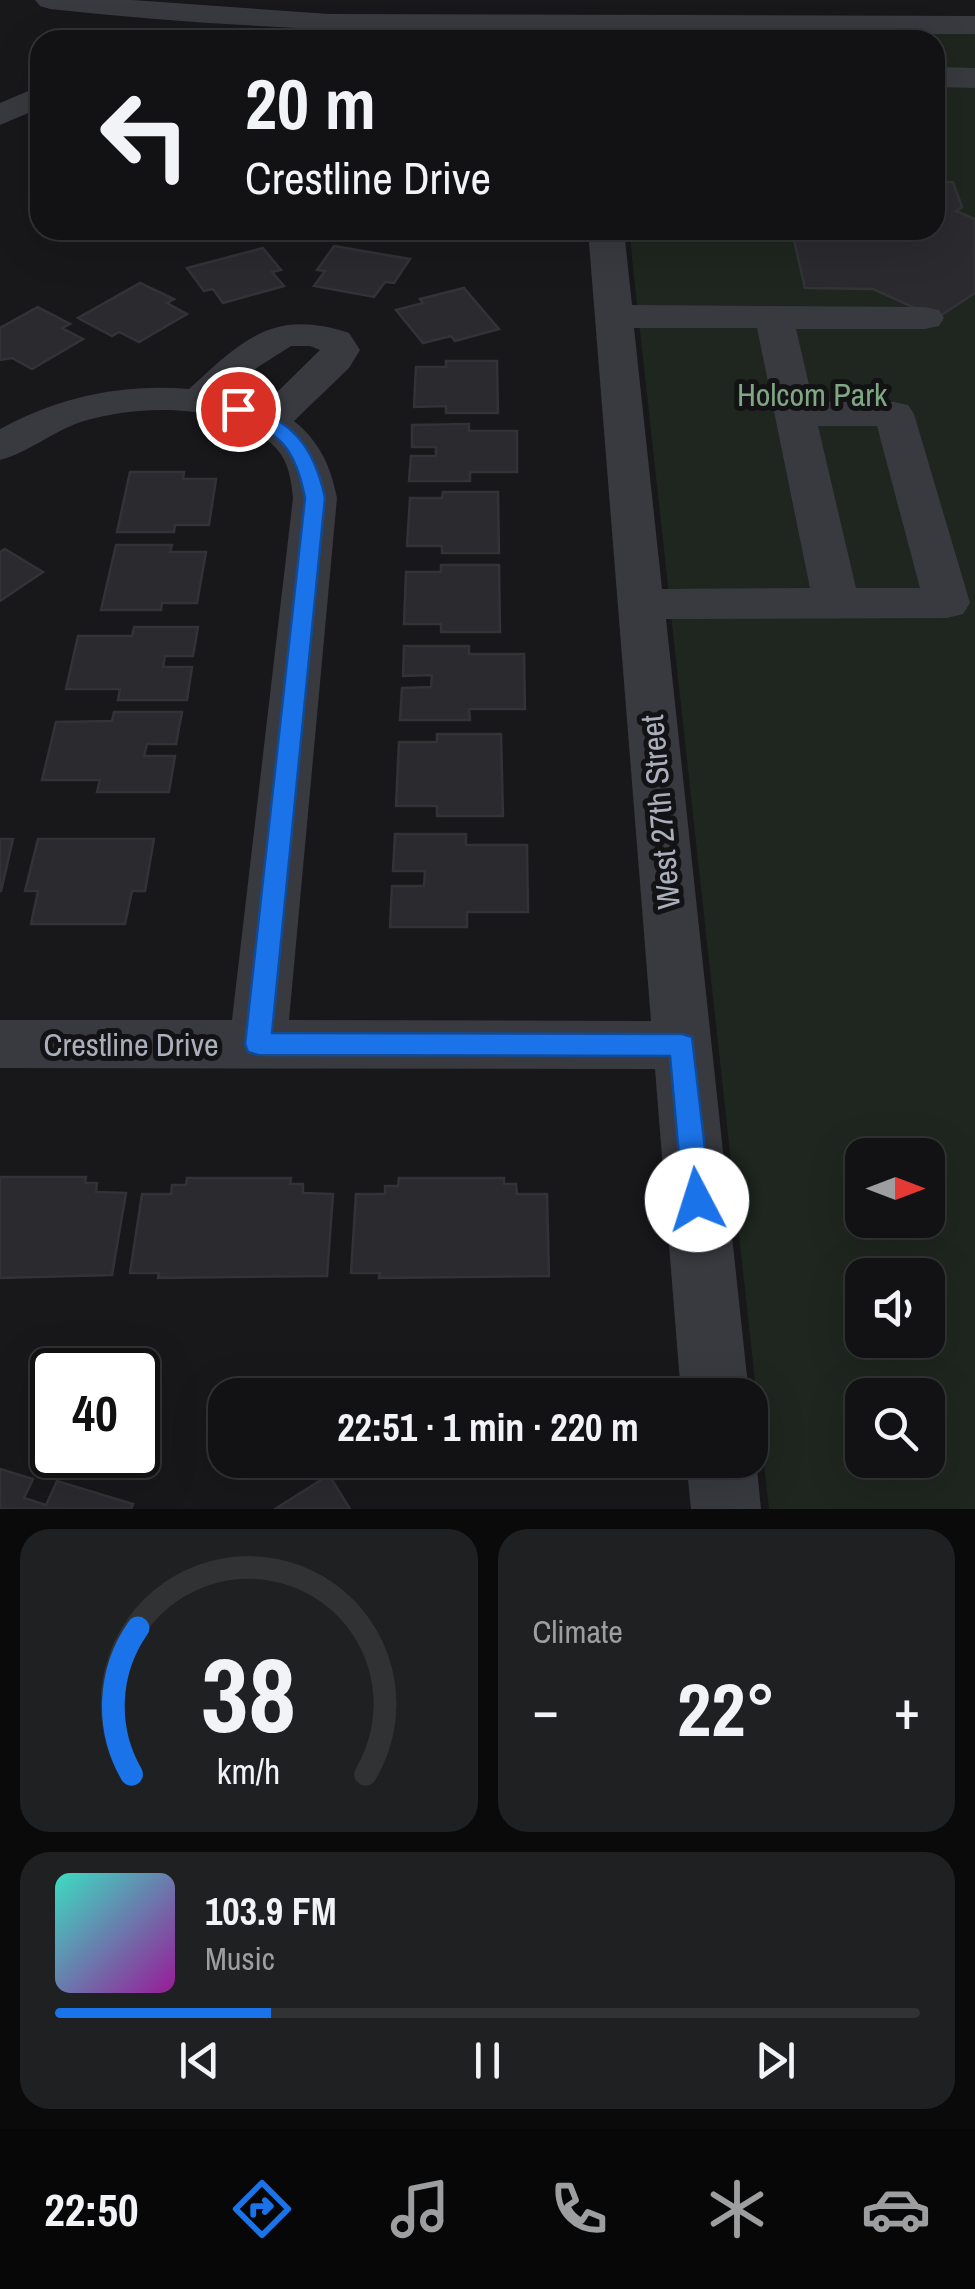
<!DOCTYPE html>
<meta charset="utf-8">
<style>
body{margin:0;font-family:"Archivo Narrow",sans-serif;background:#1f2022;color:#f1f3f6;height:100vh;display:flex;flex-direction:column;font-size:38px;white-space:nowrap}
*{box-sizing:border-box;margin:0}
p{font-size:32px;color:#9c9ea0}
.icon{flex:none;width:55px;height:55px;fill:none;stroke:currentColor;stroke-width:2;stroke-linecap:round;stroke-linejoin:round}
.map{position:relative;height:1509px;overflow:hidden}
.panel{display:flex;flex-direction:column;gap:20px;padding:20px;background:#0a0a0b;flex:1}
.panel>*{flex:none}
.guide{position:absolute;left:30px;top:30px;width:915px;height:210px;border-radius:30px;box-shadow:0 10px 40px #0002,0 0 0 2px #313234;background:#121214;color:#f1f3f6;overflow:hidden}
.needle{width:65px;rotate:90deg}
.tools{position:absolute;left:845px;top:1138px;display:grid;gap:20px}
.tools a{display:grid;place-items:center;width:100px;height:100px;border-radius:20px;background:#121214;box-shadow:0 10px 40px #0002,0 0 0 2px #313234;font-size:50px}
.speed{position:absolute;left:30px;top:1348px;display:flex;gap:20px;font-size:50px;font-weight:700;text-align:center}
.speed>*{display:grid;place-content:center;width:130px;height:130px;border-radius:50%;background:#121214;box-shadow:0 10px 40px #0002,0 0 0 2px #313234;line-height:1}
.speed .limit{border:5px solid #111;border-radius:15px;background:#fff;color:#111}
.pin{position:absolute;display:grid;place-items:center;width:85px;height:85px;color:#fff;margin:-42px;border:5px solid #fff;border-radius:50%;box-shadow:0 2px 10px #0007}
.me{position:absolute;width:110px;margin:-55px;rotate:355deg;stroke-linejoin:round;filter:drop-shadow(0 0 8px #0008)}
.turn{display:flex;align-items:center;gap:35px;height:210px;padding:0 50px;font-size:45px}
.turn .icon{width:130px;height:130px;stroke-width:2.5}
.turn b{display:block;font-size:70px;line-height:85px}
.big{font-size:75px;font-weight:700;line-height:1.1}
.panel .tile{flex:1;display:flex;flex-direction:column;justify-content:center;gap:15px;min-width:0;padding:0 35px;border-radius:30px;background:#1f2022}
.panel .dial{align-items:center;gap:0}
.dial svg{height:260px;overflow:visible;fill:none;stroke:#313234;stroke-width:7;stroke-linecap:round;text-anchor:middle}
.dial text{fill:#f1f3f6;stroke:none}
.song{display:flex;align-items:center;gap:30px}
.cover{width:120px;height:120px;border-radius:15px;background:linear-gradient(135deg,hsl(170 70% 55%),hsl(300 70% 35%))}
.played{height:10px;border-radius:5px;background:linear-gradient(90deg,#1a73e8 25%,#313234 25%)}
.keys{display:flex;justify-content:space-around;direction:ltr}
.heat{display:flex;justify-content:space-between;align-items:center;font-size:55px;direction:ltr}
.panel .tiles{flex:1;display:grid;gap:20px;grid-template-columns:1fr 1fr}
.tile:last-child{grid-column:span 2}
.trip{position:absolute;left:208px;top:1378px;width:560px;height:100px;border-radius:30px;background:#121214;box-shadow:0 10px 40px #0002,0 0 0 2px #313234;font-weight:700;line-height:100px;text-align:center}
.dock{display:flex;height:160px;justify-content:space-around;align-items:center;background:#070708;color:#9c9ea0}
.dock .icon{width:70px;height:70px}
.dock .current{color:#1a73e8}
.dock b{font-size:45px;color:#f1f3f6}
.map>svg:first-child{display:block}
</style>
<div class="map">
<svg width="975" height="1509" viewBox="0 0 975 1509">
<rect width="100%" height="100%" fill="#18181b"/>
<path fill="#1e261f" fill-rule="evenodd" d="M 975,33 L 975,1509 L 769,1509 L 629,230 L 935,230 L 935,40 L 611,40 L 623,34 ZM 862,1155 L 928,1155 L 928,1220 L 862,1220 ZM 862,1275 L 928,1275 L 928,1340 L 862,1340 ZM 862,1395 L 928,1395 L 928,1460 L 862,1460 Z"/>
<g fill="#2b2b2f" stroke="#323237" stroke-width="2.5">
<path d="M 935,182 L 953,182 L 962,207 L 956,211 L 975,219 L 975,293 L 937,318 L 873,289 L 805,288 L 793,236 L 787,236 L 785,230 L 935,230 Z"/>
<path d="M 334,246 L 410,259 L 394,283 L 385,282 L 374,297 L 314,286 L 325,271 L 317,270 Z"/>
<path d="M 263,248 L 281,270 L 272,272 L 284,286 L 223,303 L 213,289 L 204,291 L 187,268 Z"/>
<path d="M 140,283 L 174,299 L 167,303 L 187,314 L 139,342 L 119,332 L 112,336 L 78,318 Z"/>
<path d="M 464,288 L 499,329 L 455,341 L 451,336 L 423,343 L 396,310 L 423,303 L 420,299 Z"/>
<path d="M 38,307 L 70,324 L 62,328 L 83,339 L 32,369 L 12,358 L 0,360 L 0,328 Z"/>
<path d="M 446,361 L 497,361 L 498,413 L 446,413 L 446,406 L 414,407 L 416,367 L 446,367 Z"/>
<path d="M 469,424 L 469,431 L 517,431 L 517,472 L 470,472 L 470,481 L 409,481 L 411,456 L 436,456 L 436,447 L 412,447 L 412,425 Z"/>
<path d="M 130,472 L 184,472 L 183,479 L 216,479 L 209,525 L 175,525 L 174,532 L 117,532 Z"/>
<path d="M 443,492 L 498,492 L 499,553 L 442,553 L 442,546 L 407,546 L 410,498 L 442,498 Z"/>
<path d="M 116,545 L 172,545 L 170,552 L 206,552 L 197,603 L 162,603 L 161,610 L 101,610 Z"/>
<path d="M 5,549 L 43,572 L 0,601 L 0,552 Z"/>
<path d="M 441,565 L 499,565 L 500,632 L 441,632 L 441,624 L 404,624 L 406,572 L 441,572 Z"/>
<path d="M 134,627 L 198,627 L 193,656 L 165,656 L 163,667 L 192,667 L 187,700 L 118,700 L 120,689 L 66,689 L 78,636 L 132,636 Z"/>
<path d="M 404,646 L 469,646 L 469,654 L 524,654 L 525,709 L 469,709 L 470,720 L 400,720 L 402,688 L 431,687 L 432,675 L 403,676 Z"/>
<path d="M 114,712 L 182,712 L 176,744 L 147,744 L 144,756 L 175,756 L 169,792 L 97,792 L 100,780 L 42,780 L 56,722 L 112,721 Z"/>
<path d="M 437,734 L 501,734 L 503,816 L 437,816 L 437,806 L 396,806 L 399,742 L 437,742 Z"/>
<path d="M 395,834 L 466,834 L 466,845 L 527,845 L 528,912 L 467,912 L 467,927 L 390,927 L 392,886 L 424,886 L 425,871 L 393,871 Z"/>
<path d="M 0,839 L 13,839 L 1,891 L 0,891 Z"/>
<path d="M 38,839 L 154,839 L 145,891 L 132,891 L 125,924 L 31,924 L 38,891 L 25,891 Z"/>
<path d="M 0,1177 L 86,1177 L 85,1183 L 97,1183 L 96,1192 L 126,1193 L 112,1275 L 0,1278 Z"/>
<path d="M 187,1178 L 291,1178 L 290,1184 L 303,1184 L 303,1193 L 333,1194 L 327,1276 L 158,1278 L 159,1273 L 130,1273 L 142,1194 L 171,1194 L 172,1185 L 186,1185 Z"/>
<path d="M 399,1178 L 504,1178 L 504,1184 L 516,1184 L 517,1194 L 547,1194 L 549,1276 L 379,1278 L 380,1273 L 351,1273 L 356,1194 L 385,1194 L 385,1186 L 398,1186 Z"/>
<path d="M 0,1469 L 33,1479 L 24,1498 L 46,1505 L 57,1481 L 133,1504 L 131,1509 L 0,1509 Z"/>
<path d="M 329,1475 L 350,1509 L 275,1509 Z"/>
</g>
<g fill="none" stroke-linecap="round" stroke-linejoin="round">
<g fill="#393a40" fill-rule="evenodd">
<path d="M 35,0 L 132,0 L 329,14 L 975,16 L 975,34 C 666,33 357,43 50,9 L 40,6 Z"/>
<path d="M 935,67 L 975,68 L 975,88 L 935,87 Z"/>
<path d="M 40,86 L 40,108 L 0,125 L 0,103 Z"/>
<path d="M 588,230 L 624,230 L 632,305 L 925,307 L 939,310 L 944,318 L 939,326 L 925,329 L 796,329 L 813,402 L 894,402 L 908,405 L 914,414 L 970,603 L 963,614 L 947,618 L 666,619 L 749,1395 L 681,1395 L 655,1069 L 0,1068 L 0,1020 L 232,1020 L 293,498 C 291,480 289,462 276,448 C 233,402 140,404 84,421 C 54,430 30,452 0,460 L 0,429 C 58,397 123,383 189,389 C 242,340 273,308 349,333 L 360,350 L 349,368 L 294,421 C 320,442 331,467 337,498 L 289,1020 L 651,1021 ZM 634,328 L 757,328 L 810,588 L 662,589 ZM 291,346 L 310,346 L 320,350 L 264,405 L 229,395 L 258,367 ZM 818,426 L 877,426 L 920,588 L 856,588 Z"/>
<path d="M 750,1447 L 756,1460 L 761,1509 L 691,1509 L 686,1460 L 750,1460 Z"/>
</g>
</g>
<path fill="#1a73e8" stroke="#114b97" stroke-width="2.5" d="M 238,404 C 291,418 314,445 325,498 L 272,1033 L 682,1034 L 692,1037 L 711,1200 L 707,1209 L 697,1213 L 687,1209 L 683,1200 L 670,1056 L 258,1055 L 248,1052 L 245,1044 L 305,498 C 295,446 279,432 231,413 L 228,409 Z"/>
<g text-anchor="middle" dominant-baseline="central" stroke-width="10" stroke-linejoin="round" paint-order="stroke">
<g font-size="32" fill="#80a783" stroke="#131316">
<text x="812" y="394">Holcom Park</text>
</g>
<g font-size="32" fill="#aaafbb" stroke="#131316">
<text transform="translate(660 812) rotate(-95)">West 27th Street</text>
<text x="131" y="1044">Crestline Drive</text>
</g>
</g>
</svg>
<div class="tools">
<a><svg class="needle" viewBox="-14 -14 28 28"><path d="M0-13l5 13h-10z" fill="#e53935"/><path d="M0 13l5-13h-10z" fill="#9c9ea0"/></svg></a>
<a><svg class="icon" aria-label="sound" viewBox="0 0 24 24"><path d="M4 9h4l5-4v14l-5-4H4zM17 9q2 3 0 6"/></svg></a>
<a><svg class="icon" aria-label="search" viewBox="0 0 24 24"><circle cx="10" cy="10" r="6"/><path d="M15 15l6 6"/></svg></a>
</div>
<div class="speed"><div class="limit">40</div></div>
<div class="pin" style="left:238px;top:409px;background:#d93025"><svg class="icon" aria-label="arrive" viewBox="0 0 24 24"><path d="M6 21V4h12l-3 4 3 4H6"/></svg></div>
<svg class="me" style="left:697px;top:1200px" viewBox="-20 -20 40 40"><circle r="19" fill="#fff"/><path d="M0-13L10 11 0 6-10 11z" fill="#1a73e8"/></svg>
<div class="trip">22:51 · 1 min · 220 m</div>
<div class="guide">
<div class="turn"><svg class="icon" aria-label="left" viewBox="0 0 24 24"><path d="M17 20v-9H6M10 6l-5 5 5 5"/></svg><div><b>20 m</b>Crestline Drive</div></div>
</div>
</div>
<section class="panel">
<div class="tiles">
<div class="tile dial"><svg viewBox="0 0 100 80">
<path d="M14 69A42 42 0 1 1 86 69"/>
<path d="M14 69A42 42 0 0 1 16 24" stroke="#1a73e8"/>
<text x="50" y="56" font-size="32" font-weight="700">38</text>
<text x="50" y="72" font-size="11">km/h</text>
</svg></div>
<div class="tile"><p>Climate</p>
<div class="heat"><a>−</a><b class="big">22°</b><a>+</a></div>
</div>
<div class="tile">
<div class="song"><i class="cover"></i><div><b>103.9 FM</b><p>Music</p></div></div>
<div class="played"></div>
<div class="keys"><svg class="icon" aria-label="previous" viewBox="0 0 24 24"><path d="M18 5L8 12l10 7zM5 5v14"/></svg><svg class="icon" aria-label="pause" viewBox="0 0 24 24"><path d="M8 5v14M16 5v14"/></svg><svg class="icon" aria-label="next" viewBox="0 0 24 24"><path d="M6 5l10 7-10 7zM19 5v14"/></svg></div>
</div>
</div>
</section>
<nav class="dock">
<b>22:50</b>
<svg class="icon current" aria-label="directions" viewBox="0 0 24 24"><path d="M12 3l9 9-9 9-9-9zM9 14v-3h6M13 9l2 2-2 2"/></svg>
<svg class="icon" aria-label="music" viewBox="0 0 24 24"><path d="M9 18V5l10-2v13"/><circle cx="6" cy="18" r="3"/><circle cx="16" cy="16" r="3"/></svg>
<svg class="icon" aria-label="phone" viewBox="0 0 24 24"><path d="M5 4h4l2 5-3 2q2 4 5 5l2-3 5 2v4C11 20 4 13 5 4z"/></svg>
<svg class="icon" aria-label="climate" viewBox="0 0 24 24"><path d="M12 3v18M4 7l16 10M4 17L20 7"/></svg>
<svg class="icon" aria-label="car" viewBox="0 0 24 24"><path d="M5 17H2v-5l4-1 3-4h7l3 4 3 1v5h-3M9 17h6M6 11h13"/><circle cx="7" cy="17" r="2"/><circle cx="17" cy="17" r="2"/></svg>
</nav>
